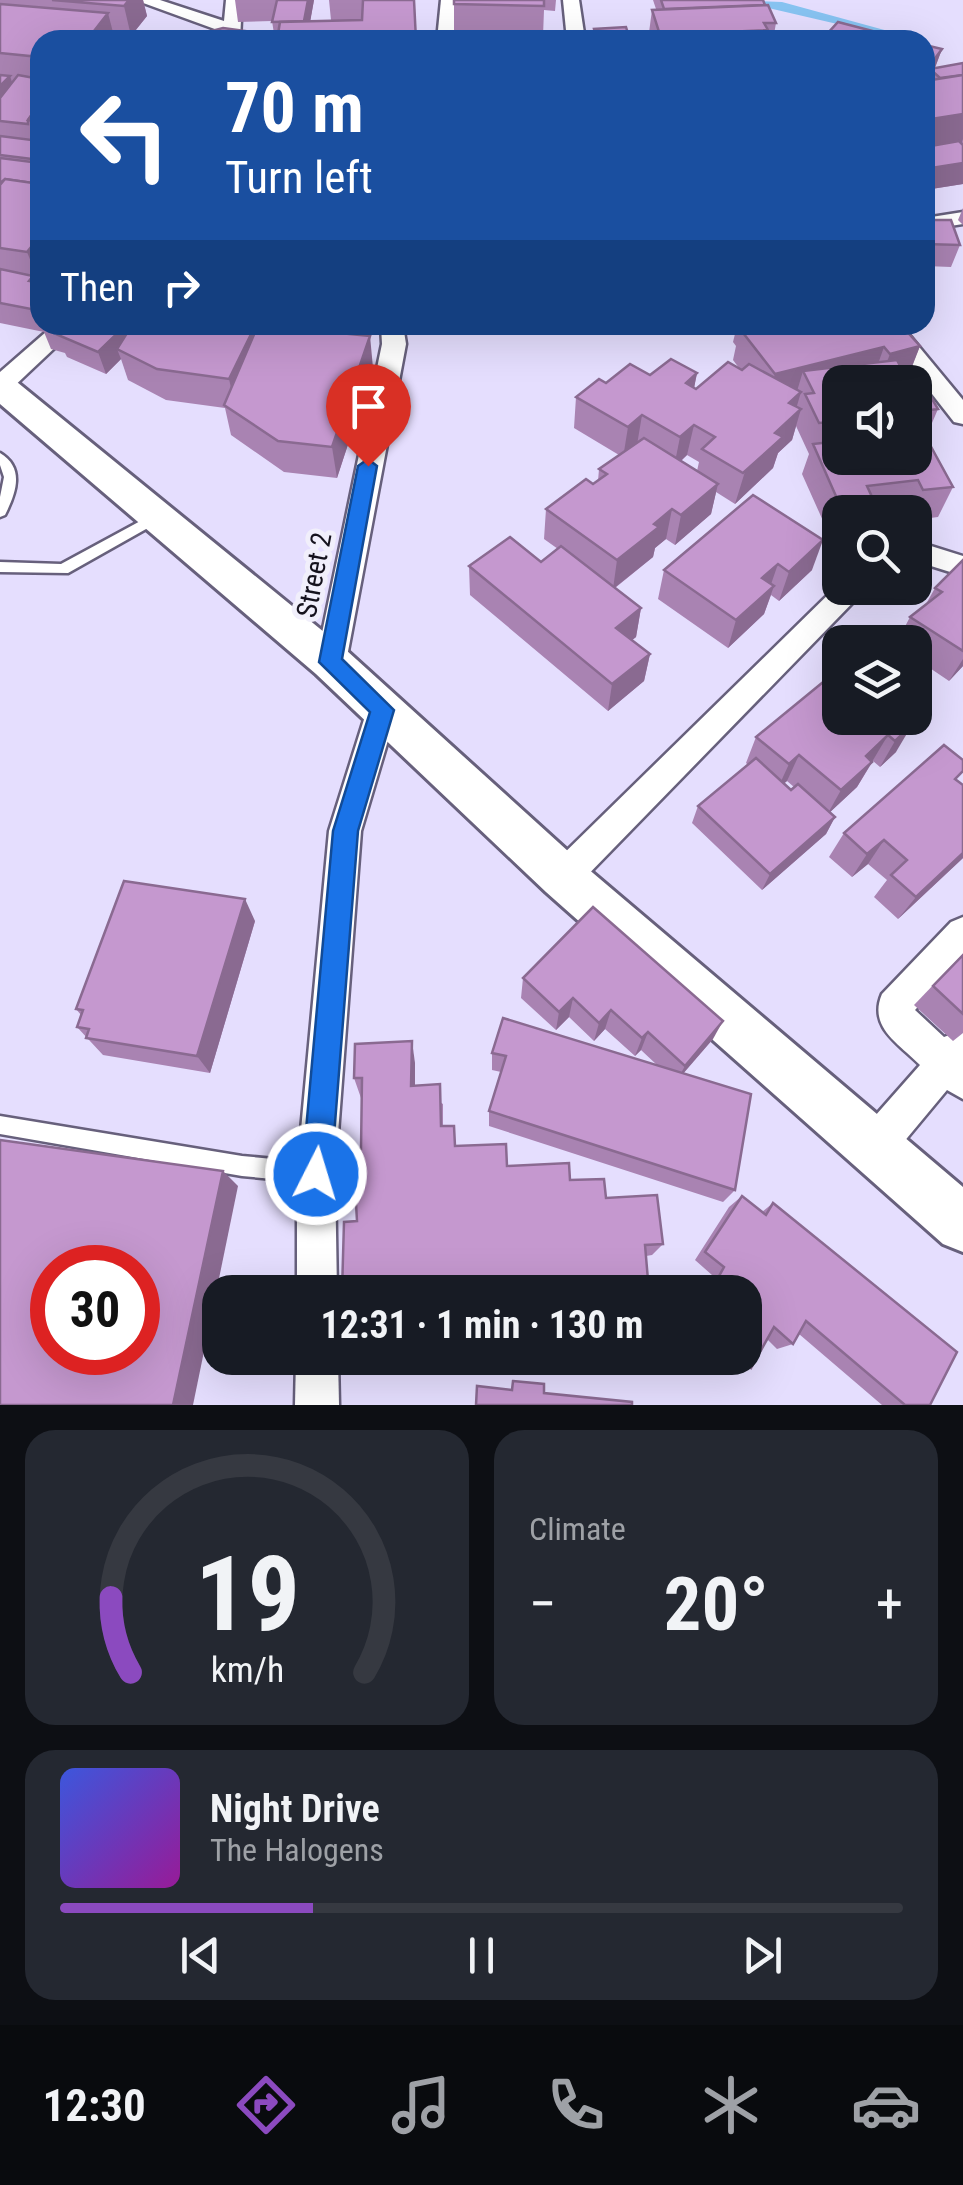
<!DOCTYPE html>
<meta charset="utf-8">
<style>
body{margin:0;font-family:"Roboto Condensed",sans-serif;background:#242831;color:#f1f3f6;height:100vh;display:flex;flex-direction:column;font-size:38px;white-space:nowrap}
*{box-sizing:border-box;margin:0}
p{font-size:32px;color:#9ea1a6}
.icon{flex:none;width:55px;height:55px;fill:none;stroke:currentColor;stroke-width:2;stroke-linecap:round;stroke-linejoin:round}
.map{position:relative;height:1405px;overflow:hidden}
.details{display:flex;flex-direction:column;gap:25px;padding:25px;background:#0d0f14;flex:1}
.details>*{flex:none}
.banner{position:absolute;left:30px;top:30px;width:905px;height:305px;border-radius:30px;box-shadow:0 10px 40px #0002;background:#1a4fa0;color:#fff;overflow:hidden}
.fabs{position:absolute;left:822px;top:365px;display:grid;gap:20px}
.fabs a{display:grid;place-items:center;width:110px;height:110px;border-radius:20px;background:#171b24;box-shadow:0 10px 40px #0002;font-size:50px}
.speed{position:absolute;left:30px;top:1245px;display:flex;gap:20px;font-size:50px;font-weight:700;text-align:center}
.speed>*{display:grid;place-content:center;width:130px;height:130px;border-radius:50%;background:#171b24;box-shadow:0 10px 40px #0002;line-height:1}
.speed .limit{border:15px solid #d22;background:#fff;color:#111}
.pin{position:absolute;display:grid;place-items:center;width:85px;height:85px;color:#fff;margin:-102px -42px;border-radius:50% 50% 50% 0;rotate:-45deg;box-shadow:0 0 10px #0007}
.pin .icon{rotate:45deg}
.me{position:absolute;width:110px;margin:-55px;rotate:5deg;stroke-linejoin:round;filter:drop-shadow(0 0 8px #0008)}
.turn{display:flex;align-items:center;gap:35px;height:210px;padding:0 30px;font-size:45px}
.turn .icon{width:130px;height:130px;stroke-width:2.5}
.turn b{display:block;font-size:70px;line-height:85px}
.then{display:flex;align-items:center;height:95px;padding:0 30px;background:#0003;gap:20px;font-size:38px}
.big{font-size:75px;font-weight:700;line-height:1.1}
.details .widget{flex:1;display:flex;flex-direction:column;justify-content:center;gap:15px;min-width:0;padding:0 35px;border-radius:30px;background:#242831}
.details .dial{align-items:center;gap:0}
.dial svg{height:260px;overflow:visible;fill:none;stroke:#363941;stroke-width:7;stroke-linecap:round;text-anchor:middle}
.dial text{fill:#f1f3f6;stroke:none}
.song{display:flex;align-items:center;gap:30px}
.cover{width:120px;height:120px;border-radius:15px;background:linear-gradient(135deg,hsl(230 70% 55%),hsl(300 70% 35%))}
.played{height:10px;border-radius:5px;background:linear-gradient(90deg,#8b4abf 30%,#363941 30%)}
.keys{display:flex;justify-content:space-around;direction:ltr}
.heat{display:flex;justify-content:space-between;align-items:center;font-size:55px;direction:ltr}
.details .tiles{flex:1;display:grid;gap:25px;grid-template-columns:1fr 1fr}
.widget:last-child{grid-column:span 2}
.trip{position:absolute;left:202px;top:1275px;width:560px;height:100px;border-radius:30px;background:#171b24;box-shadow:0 10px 40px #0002;font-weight:700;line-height:100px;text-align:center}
.tabs{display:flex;height:160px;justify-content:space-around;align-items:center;background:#090b0e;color:#9ea1a6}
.tabs .icon{width:70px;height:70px}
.tabs .active{color:#8b4abf}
.tabs b{font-size:45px;color:#f1f3f6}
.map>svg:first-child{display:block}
</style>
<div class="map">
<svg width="963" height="1405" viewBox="0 0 963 1405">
<rect width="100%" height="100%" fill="#e5defe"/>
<path fill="#87c3f1" d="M 734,0 L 782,2 L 921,40 L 906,40 Z"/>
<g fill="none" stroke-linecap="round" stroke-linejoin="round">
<defs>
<g id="lane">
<path d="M 0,453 C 25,468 16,493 5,515 L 0,517 L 0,497 L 4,477 L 0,465 Z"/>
<path d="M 157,512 L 164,517 L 162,520 L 68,573 L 0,572 L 0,562 L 61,564 Z"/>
<path d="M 0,1116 L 242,1156 L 316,1163 L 323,1166 L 326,1173 L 323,1180 L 316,1183 L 242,1176 L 0,1134 Z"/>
</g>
<g id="street">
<path d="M 135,0 L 160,0 L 224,21 L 226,0 L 242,0 L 240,40 L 222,40 L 223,32 Z"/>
<path d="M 441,0 L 457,0 L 455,40 L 437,40 Z"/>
<path d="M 563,0 L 579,0 L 585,40 L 567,40 Z"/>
<path d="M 963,212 L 963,224 L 925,230 L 925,218 Z"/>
<path d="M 54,325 L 79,325 L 9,391 L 0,393 L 0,372 Z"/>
<path d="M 381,325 L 403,325 L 406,344 L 346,662 L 341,670 L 321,670 L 316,662 L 382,344 Z"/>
<path d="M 878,325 L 901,325 L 963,400 L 963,424 L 954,422 Z"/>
<path d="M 915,541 L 963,556 L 963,576 L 915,561 Z"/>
<path d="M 840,583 L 840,588 L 867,588 L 575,888 L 563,892 L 551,888 L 546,877 L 551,866 Z"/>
<path d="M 382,697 L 393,701 L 397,710 L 361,831 L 335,1173 L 337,1292 L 297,1292 L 297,1173 L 329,831 L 367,710 L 371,701 Z"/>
<path d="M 963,917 L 963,958 L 915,1010 L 944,1037 L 963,1030 L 963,1099 L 947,1090 L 888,1161 L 874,1166 L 860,1161 L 855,1147 L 860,1133 L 920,1065 C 898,1043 868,1027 882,994 L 951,922 Z"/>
<path d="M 296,1358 L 338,1358 L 339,1405 L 295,1405 Z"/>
</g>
<path id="secondary" d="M 0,375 L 12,378 L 346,650 L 580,862 L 963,1187 L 963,1252 L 943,1244 L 546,892 L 316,674 L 0,404 Z"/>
</defs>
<use href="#lane" stroke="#67607c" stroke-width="5"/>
<use href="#street" stroke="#67607c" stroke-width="5"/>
<use href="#secondary" stroke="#67607c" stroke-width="6"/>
<use href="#lane" fill="#fff" fill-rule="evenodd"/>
<use href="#street" fill="#fff" fill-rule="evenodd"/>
<use href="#secondary" fill="#fff" fill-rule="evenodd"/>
</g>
<g fill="#a983b2" fill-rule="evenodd">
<path d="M 0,0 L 143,0 L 147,16 L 131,36 L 114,35 L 40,40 L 40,325 L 251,325 L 256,330 L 276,327 L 275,325 L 359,325 L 356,335 L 373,368 L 337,478 L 284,472 L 231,435 L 225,408 L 166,400 L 128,380 L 121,359 L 106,374 L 67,357 L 65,353 L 51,349 L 44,332 L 0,323 Z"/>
<path d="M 235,0 L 314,0 L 310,21 L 362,20 L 331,20 L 329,0 L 414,0 L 416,40 L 275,40 L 272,21 L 238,22 Z"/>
<path d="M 454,0 L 556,0 L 555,11 L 544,10 L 543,36 L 454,34 Z"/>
<path d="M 653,0 L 763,0 L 776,23 L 773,40 L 648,40 L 652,10 L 656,9 Z"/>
<path d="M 827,34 L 907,40 L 825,40 Z"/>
<path d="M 925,45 L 942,49 L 935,68 L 963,63 L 963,184 L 925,190 Z"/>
<path d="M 963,208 L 963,225 L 958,220 Z"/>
<path d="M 925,220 L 960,245 L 951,267 L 925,266 Z"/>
<path d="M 728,325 L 901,325 L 920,346 L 907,378 L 908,381 L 921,380 L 938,409 L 926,437 L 953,487 L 938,517 L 915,520 L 915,512 L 905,512 L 904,511 L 887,512 L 840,512 L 840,531 L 828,532 L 802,474 L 809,454 L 796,426 L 792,440 L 778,453 L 773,468 L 735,504 L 716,492 L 711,514 L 675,545 L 666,539 L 655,548 L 653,557 L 615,588 L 641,608 L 636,637 L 632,640 L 650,654 L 644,681 L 608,711 L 470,595 L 469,566 L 510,537 L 541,562 L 558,549 L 544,539 L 546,509 L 586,479 L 593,484 L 598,481 L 599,469 L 619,455 L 574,428 L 576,397 L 599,379 L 606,383 L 630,364 L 650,375 L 671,359 L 697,373 L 694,387 L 696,389 L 728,362 L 739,368 L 733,360 L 736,346 L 733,342 L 735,334 ZM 840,382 L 915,382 L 915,458 L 840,458 ZM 687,455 L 699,462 L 697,471 L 681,461 Z"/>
<path d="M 753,495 L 812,570 L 779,601 L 771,595 L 764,614 L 728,648 L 658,599 L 664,570 Z"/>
<path d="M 963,560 L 963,666 L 949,681 L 915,658 L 915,642 L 897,642 L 910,617 L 926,604 L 935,588 Z"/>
<path d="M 840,718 L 902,718 L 896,752 L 880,767 L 873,761 L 857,787 L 830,812 L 835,817 L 826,834 L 762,890 L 692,823 L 698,806 L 748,765 L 746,763 L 756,737 ZM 787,781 L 794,787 L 791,790 L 784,783 Z"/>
<path d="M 958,781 L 963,858 L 898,919 L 874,897 L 887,880 L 868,864 L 852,877 L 829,857 L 844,833 Z"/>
<path d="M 255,921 L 210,1073 L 103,1055 L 77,1027 L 81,1015 L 76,1009 Z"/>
<path d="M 963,954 L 963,1033 L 953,1041 L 914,1005 Z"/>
<path d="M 523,978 L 713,1039 L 683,1073 L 735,1190 L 723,1202 L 489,1126 L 489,1111 L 501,1072 L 492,1070 L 492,1053 L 657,1065 L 641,1050 L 635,1056 L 605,1029 L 594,1041 L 569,1017 L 556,1030 L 521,998 Z"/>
<path d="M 415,1063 L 415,1086 L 443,1104 L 443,1126 L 456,1146 L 507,1166 L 570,1180 L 606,1198 L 663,1244 L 652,1255 L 646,1256 L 648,1280 L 638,1289 L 629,1289 L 626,1292 L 342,1292 L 357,1221 L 361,1149 L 361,1098 L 354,1078 Z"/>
<path d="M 742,1196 L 762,1212 L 773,1203 L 930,1405 L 882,1405 L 799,1334 L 793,1344 L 777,1349 L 767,1339 L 751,1368 L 737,1371 L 722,1358 L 745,1358 L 745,1292 L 715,1292 L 706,1285 L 712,1275 L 695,1260 L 729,1207 Z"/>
</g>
<g fill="#8a6a91">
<path d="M 129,0 L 143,0 L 147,16 L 131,36 L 124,6 Z"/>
<path d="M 308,0 L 314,0 L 307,40 L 304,22 Z"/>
<path d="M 108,13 L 115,40 L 87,40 Z"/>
<path d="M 942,49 L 934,70 L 930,69 L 926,82 L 933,61 Z"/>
<path d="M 10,76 L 17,97 L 0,117 L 0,86 Z"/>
<path d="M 963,114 L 963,139 L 961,144 L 925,149 L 925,120 Z"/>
<path d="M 963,163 L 963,184 L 925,190 L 925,169 Z"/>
<path d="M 40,236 L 40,274 L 36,274 L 27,252 Z"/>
<path d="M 126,325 L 149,325 L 117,349 L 121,359 L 106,374 L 98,352 Z"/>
<path d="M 350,325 L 359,325 L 352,346 Z"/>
<path d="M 255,326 L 262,357 L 236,410 L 229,379 Z"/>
<path d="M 370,336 L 373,368 L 337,478 L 332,447 Z"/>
<path d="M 920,346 L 908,377 L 887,382 L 879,382 L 890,354 Z"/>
<path d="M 884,347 L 873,378 L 803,371 L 795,398 L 801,392 L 794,416 L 801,409 L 792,440 L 778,453 L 773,468 L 735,504 L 775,374 Z"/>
<path d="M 697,373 L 691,404 L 686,383 Z"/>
<path d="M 642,415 L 637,445 L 623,458 L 628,427 Z"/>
<path d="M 694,425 L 687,455 L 674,467 L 680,437 Z"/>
<path d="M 718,484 L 711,514 L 675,545 L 681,515 Z"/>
<path d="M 672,509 L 666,539 L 655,548 L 653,557 L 613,589 L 617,560 L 654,524 Z"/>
<path d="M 823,540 L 812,570 L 779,601 L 789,572 Z"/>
<path d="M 778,564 L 769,590 L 774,586 L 764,614 L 728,648 L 736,620 L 762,578 Z"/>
<path d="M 641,608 L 636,637 L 612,656 L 616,628 Z"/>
<path d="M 650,654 L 644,681 L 608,711 L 612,684 Z"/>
<path d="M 963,659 L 963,666 L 949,681 Z"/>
<path d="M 912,725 L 896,752 L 880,767 L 895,741 Z"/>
<path d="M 888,735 L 857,787 L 827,815 L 841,790 L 866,756 Z"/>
<path d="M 799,755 L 787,781 L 777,790 L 789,764 Z"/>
<path d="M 835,817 L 826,834 L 762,890 L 770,874 Z"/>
<path d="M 884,840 L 868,864 L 852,877 L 867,854 Z"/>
<path d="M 963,853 L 963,858 L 898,919 L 916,897 Z"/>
<path d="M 245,899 L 255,921 L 210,1073 L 197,1056 Z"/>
<path d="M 573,998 L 569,1017 L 556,1030 L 559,1012 Z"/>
<path d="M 611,1010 L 605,1029 L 594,1041 L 599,1023 Z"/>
<path d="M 723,1021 L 713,1039 L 676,1082 L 685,1066 Z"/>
<path d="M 648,1032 L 641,1050 L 635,1056 L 642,1038 Z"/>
<path d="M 412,1041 L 415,1063 L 415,1105 L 411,1086 Z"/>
<path d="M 223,1171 L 238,1186 L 193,1405 L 173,1405 Z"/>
</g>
<g fill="#c598cf" stroke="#8a6a91" stroke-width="2.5" fill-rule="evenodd">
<path d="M 52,0 L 129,0 L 124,6 Z"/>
<path d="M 277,0 L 308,0 L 304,21 L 272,22 Z"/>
<path d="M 363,0 L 414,0 L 416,40 L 277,40 L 280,22 L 362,20 Z"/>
<path d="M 454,0 L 544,0 L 544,6 L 454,4 Z"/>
<path d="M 661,0 L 763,0 L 765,5 L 664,9 Z"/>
<path d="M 0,4 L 108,13 L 87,40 L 40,40 L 40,57 L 0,53 Z"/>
<path d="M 768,5 L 776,23 L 764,23 L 768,30 L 660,35 L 652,10 Z"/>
<path d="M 838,22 L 907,40 L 836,40 L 839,37 L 827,34 Z"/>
<path d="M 626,27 L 630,40 L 597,40 L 594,29 Z"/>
<path d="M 223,28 L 267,34 L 263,40 L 203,40 L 211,31 Z"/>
<path d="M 184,38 L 183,40 L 122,40 Z"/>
<path d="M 925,45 L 942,49 L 933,61 L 925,59 Z"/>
<path d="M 963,63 L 963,75 L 940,78 L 930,69 Z"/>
<path d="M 0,75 L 10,76 L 0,86 Z"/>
<path d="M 18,75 L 40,79 L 40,103 L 28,120 L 28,124 L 0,121 L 0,98 Z"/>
<path d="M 963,75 L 963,114 L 925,120 L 925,81 Z"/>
<path d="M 40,103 L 40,122 L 28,120 Z"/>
<path d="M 0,136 L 40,141 L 40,160 L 0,155 Z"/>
<path d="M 959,141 L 963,145 L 963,163 L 925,169 L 925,147 Z"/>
<path d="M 0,158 L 40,163 L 40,184 L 5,179 L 0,183 Z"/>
<path d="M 5,179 L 40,184 L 40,236 L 27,252 L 0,248 L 0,185 Z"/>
<path d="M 925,220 L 951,220 L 960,245 L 925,244 Z"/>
<path d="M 0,269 L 33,276 L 29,281 L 40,283 L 40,305 L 36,310 L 0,303 Z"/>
<path d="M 44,325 L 126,325 L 98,352 L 58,335 L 62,332 L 42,327 Z"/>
<path d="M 132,325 L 251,325 L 255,326 L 229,379 L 157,369 L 117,349 Z"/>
<path d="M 258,325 L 370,336 L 332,447 L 278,441 L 224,405 Z"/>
<path d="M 279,325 L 328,325 L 325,332 L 278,327 Z"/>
<path d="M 745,325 L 901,325 L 920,346 L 890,354 L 884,347 L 775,374 L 740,329 L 747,327 Z"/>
<path d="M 671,359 L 697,373 L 686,383 L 696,389 L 728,362 L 742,370 L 749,364 L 801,392 L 789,403 L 801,409 L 775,433 L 783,437 L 743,473 L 702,449 L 715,437 L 694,425 L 680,437 L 642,415 L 628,427 L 576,397 L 599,379 L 606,383 L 630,364 L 650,375 Z"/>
<path d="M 897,360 L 908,381 L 921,380 L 938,409 L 915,412 L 915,382 L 840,382 L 840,421 L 819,423 L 805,394 L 814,393 L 803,371 Z"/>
<path d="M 923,432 L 953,487 L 923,490 L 918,480 L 867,486 L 873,499 L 839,503 L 813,444 L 840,441 L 840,458 L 915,458 L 915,433 Z"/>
<path d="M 644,438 L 718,484 L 681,515 L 672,509 L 654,524 L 659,527 L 617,560 L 546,509 L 586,479 L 593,484 L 607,474 L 599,469 Z"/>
<path d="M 753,495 L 823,540 L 789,572 L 778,564 L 762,578 L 774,586 L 736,620 L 664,570 Z"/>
<path d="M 510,537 L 541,562 L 561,546 L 641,608 L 616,628 L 650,654 L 612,684 L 469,566 Z"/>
<path d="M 963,560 L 963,651 L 910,617 L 942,592 L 935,588 Z"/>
<path d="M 839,669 L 840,670 L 840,718 L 902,718 L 912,725 L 895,741 L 888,735 L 866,756 L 872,762 L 841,790 L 799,755 L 789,764 L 756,737 Z"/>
<path d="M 944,745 L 963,760 L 963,771 L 955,779 L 963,785 L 963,853 L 916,897 L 891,875 L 907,860 L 884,840 L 867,854 L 844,833 Z"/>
<path d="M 756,758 L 791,790 L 798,784 L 835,817 L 770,874 L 698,806 Z"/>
<path d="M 124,881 L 245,899 L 197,1056 L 86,1038 L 89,1029 L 77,1027 L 83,1010 L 76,1009 Z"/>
<path d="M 593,907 L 723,1021 L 685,1066 L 648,1032 L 642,1038 L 611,1010 L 599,1023 L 573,998 L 559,1012 L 523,978 Z"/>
<path d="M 963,955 L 963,1014 L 933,986 Z"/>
<path d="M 503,1018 L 751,1094 L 735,1190 L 489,1111 L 506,1056 L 492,1053 Z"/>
<path d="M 412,1041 L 411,1086 L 440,1084 L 441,1126 L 454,1126 L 455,1146 L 506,1144 L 507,1166 L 569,1163 L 570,1180 L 604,1179 L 606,1198 L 657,1195 L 663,1244 L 645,1245 L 648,1280 L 628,1280 L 629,1289 L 563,1292 L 342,1292 L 344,1222 L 357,1221 L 353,1149 L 361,1149 L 362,1078 L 354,1078 L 355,1044 Z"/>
<path d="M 0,1140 L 223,1171 L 173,1405 L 0,1405 ZM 52,1268 L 138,1268 L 138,1352 L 52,1352 Z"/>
<path d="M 742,1196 L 766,1215 L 773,1203 L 957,1352 L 930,1405 L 905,1405 L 806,1321 L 793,1344 L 774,1327 L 751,1368 L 740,1358 L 745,1358 L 745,1292 L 722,1292 L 727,1286 L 718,1278 L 724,1267 L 705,1252 Z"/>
<path d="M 513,1381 L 544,1384 L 544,1393 L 632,1402 L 632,1405 L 476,1405 L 477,1386 L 512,1390 Z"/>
</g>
<path fill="#1a73e8" stroke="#114b97" stroke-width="2.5" d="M 368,459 L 377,466 L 342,659 L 394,710 L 358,831 L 331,1174 L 327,1184 L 316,1188 L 306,1184 L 302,1174 L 333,831 L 370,712 L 319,662 L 358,466 Z"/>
<g text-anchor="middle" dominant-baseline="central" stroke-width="10" stroke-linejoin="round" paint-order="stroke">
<g font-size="28" fill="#15121d" stroke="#f1effb">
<text transform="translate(314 575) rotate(-79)">Street 2</text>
</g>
</g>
</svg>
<div class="fabs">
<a><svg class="icon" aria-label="sound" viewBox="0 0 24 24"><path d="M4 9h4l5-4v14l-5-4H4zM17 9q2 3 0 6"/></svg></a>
<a><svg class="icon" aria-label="search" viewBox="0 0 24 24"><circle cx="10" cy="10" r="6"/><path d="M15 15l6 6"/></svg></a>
<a><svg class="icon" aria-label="layers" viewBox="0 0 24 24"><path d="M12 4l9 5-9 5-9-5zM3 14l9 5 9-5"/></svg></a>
</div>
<div class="speed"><div class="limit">30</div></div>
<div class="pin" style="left:368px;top:466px;background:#d93025"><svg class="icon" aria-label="arrive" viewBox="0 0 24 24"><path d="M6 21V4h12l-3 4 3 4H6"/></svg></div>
<svg class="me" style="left:316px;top:1174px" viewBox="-20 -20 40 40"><circle r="17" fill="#1a73e8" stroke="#fff" stroke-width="3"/><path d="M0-11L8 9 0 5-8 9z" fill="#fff"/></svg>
<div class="trip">12:31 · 1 min · 130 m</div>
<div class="banner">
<div class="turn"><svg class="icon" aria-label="left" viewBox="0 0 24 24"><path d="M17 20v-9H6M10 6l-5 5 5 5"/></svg><div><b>70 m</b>Turn left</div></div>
<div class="then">Then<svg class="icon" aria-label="right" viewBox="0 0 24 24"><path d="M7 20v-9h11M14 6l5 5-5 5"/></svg></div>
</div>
</div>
<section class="details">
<div class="tiles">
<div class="widget dial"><svg viewBox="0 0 100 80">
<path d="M14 69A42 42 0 1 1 86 69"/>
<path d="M14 69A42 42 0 0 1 8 46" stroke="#8b4abf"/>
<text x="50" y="56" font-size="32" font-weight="700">19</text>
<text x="50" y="72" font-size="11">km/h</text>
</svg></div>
<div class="widget"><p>Climate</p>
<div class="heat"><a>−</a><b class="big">20°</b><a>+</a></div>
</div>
<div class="widget">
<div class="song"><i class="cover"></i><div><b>Night Drive</b><p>The Halogens</p></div></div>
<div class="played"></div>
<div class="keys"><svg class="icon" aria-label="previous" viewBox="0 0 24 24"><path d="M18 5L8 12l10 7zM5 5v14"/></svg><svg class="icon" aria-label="pause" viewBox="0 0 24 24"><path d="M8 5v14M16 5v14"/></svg><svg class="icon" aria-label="next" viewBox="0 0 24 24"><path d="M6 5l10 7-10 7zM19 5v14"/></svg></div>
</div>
</div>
</section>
<nav class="tabs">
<b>12:30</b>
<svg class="icon active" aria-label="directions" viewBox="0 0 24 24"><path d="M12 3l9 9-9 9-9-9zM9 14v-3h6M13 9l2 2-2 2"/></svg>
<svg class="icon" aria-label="music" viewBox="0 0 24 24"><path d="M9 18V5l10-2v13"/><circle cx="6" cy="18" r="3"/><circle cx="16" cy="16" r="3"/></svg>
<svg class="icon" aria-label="phone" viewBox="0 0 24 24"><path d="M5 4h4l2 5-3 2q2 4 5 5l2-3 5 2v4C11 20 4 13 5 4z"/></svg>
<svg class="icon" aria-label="climate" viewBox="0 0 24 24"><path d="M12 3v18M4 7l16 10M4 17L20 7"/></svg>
<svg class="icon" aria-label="car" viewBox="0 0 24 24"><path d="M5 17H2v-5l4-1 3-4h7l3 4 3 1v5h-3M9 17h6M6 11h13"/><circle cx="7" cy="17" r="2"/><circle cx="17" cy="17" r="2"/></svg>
</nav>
